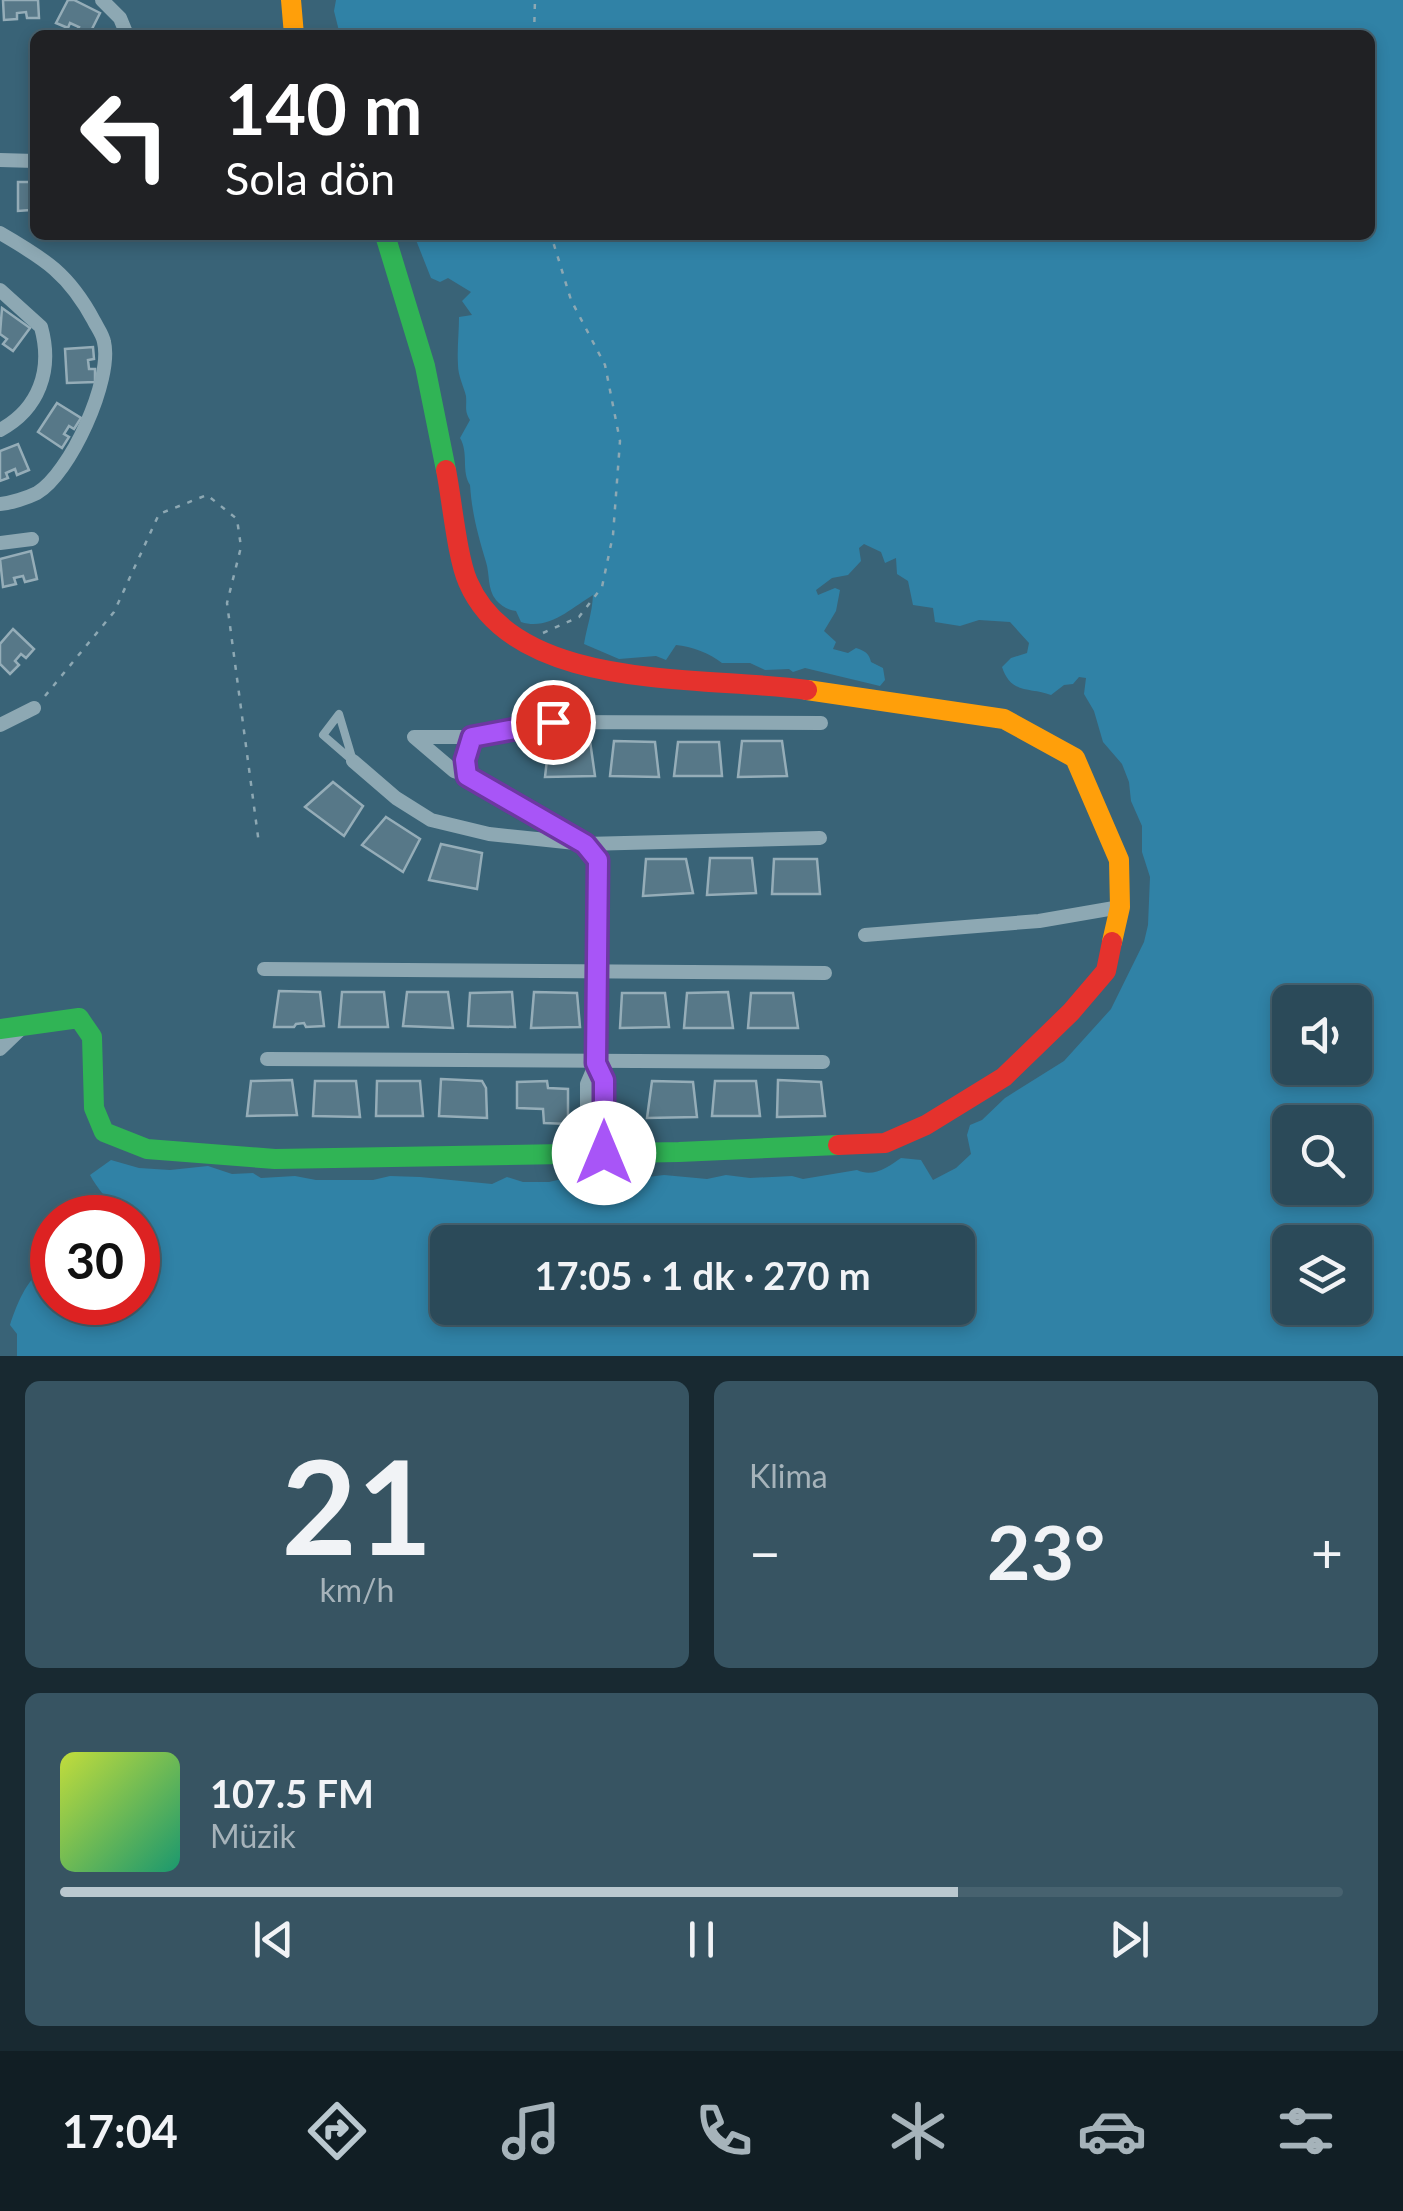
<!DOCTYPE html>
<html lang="tr">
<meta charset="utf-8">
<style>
body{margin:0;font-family:Lato,sans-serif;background:#375462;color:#f1f3f6;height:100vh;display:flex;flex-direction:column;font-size:38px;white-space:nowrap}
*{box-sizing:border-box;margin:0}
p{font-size:32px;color:#a6b3ba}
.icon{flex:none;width:55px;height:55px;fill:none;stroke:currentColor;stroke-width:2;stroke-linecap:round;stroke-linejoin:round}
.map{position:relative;height:1356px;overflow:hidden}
.drawer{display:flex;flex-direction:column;gap:25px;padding:25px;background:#182931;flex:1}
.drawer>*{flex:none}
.top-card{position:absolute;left:30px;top:30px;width:1345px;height:210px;border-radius:15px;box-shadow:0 5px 15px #0003,0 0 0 2px #47626f;background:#202124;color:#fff;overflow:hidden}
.buttons{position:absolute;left:1272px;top:985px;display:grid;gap:20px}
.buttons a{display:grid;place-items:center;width:100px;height:100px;border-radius:15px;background:#2b4a59;box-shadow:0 5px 15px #0003,0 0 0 2px #47626f;font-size:50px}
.speed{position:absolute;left:30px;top:1195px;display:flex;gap:20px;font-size:50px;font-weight:700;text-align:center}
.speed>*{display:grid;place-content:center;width:130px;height:130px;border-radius:50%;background:#2b4a59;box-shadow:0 5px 15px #0003,0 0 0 2px #47626f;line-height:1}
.speed .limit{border:15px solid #d22;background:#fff;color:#111}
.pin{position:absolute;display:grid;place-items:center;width:85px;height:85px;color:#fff;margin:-42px;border:5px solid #fff;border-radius:50%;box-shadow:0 2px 10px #0007}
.me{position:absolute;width:110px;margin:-55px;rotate:0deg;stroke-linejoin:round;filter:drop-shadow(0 0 8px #0008)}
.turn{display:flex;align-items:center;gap:35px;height:210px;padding:0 30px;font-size:45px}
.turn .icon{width:130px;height:130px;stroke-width:2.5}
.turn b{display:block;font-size:70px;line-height:85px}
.big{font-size:75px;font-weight:700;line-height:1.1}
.drawer .widget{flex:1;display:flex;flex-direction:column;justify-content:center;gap:15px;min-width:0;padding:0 35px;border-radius:15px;background:#375462}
.drawer .dial{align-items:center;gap:0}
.dial b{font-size:130px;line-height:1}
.song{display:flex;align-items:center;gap:30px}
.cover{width:120px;height:120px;border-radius:15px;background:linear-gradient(135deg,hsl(70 70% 55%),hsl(160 70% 35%))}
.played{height:10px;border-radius:5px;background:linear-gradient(90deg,#bac8cf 70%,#47626f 70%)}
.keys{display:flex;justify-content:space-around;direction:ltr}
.heat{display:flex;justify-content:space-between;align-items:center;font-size:55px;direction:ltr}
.drawer .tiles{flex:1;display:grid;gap:25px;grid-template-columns:1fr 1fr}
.widget:last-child{grid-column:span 2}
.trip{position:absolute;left:430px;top:1225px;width:545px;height:100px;border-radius:15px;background:#2b4a59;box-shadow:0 5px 15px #0003,0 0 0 2px #47626f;font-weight:700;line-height:100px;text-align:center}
.menu{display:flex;height:160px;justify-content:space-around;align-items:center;background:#111e24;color:#a6b3ba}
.menu .icon{width:70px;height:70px}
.menu .selected{color:#bac8cf}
.menu b{font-size:45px;color:#f1f3f6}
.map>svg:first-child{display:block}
</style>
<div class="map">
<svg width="1403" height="1356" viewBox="0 0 1403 1356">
<rect width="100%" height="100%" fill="#396377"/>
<path fill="#3082a6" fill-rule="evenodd" d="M 336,0 L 1403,0 L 1403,1356 L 17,1356 L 17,1334 L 10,1325 C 17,1303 30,1270 52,1267 L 52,1302 L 138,1302 L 138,1218 L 111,1217 L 115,1212 C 109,1199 97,1189 90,1175 L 111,1160 L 139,1168 L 170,1170 L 208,1166 L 232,1174 L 253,1173 L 261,1178 L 295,1176 L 316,1180 L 373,1180 L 390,1176 L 420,1177 L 492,1184 L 507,1177 L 523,1182 L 549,1182 L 570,1177 L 581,1181 L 616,1176 L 624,1180 L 664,1175 L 707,1179 L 726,1175 L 750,1178 L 792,1176 L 803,1179 L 857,1170 C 873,1178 888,1167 901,1158 L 921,1160 L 933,1180 L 956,1168 L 971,1154 L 967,1135 L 970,1125 L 982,1120 L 1005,1098 L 1064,1061 L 1111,1009 L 1144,942 L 1148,925 L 1150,877 L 1142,852 L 1142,826 L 1131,801 L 1129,782 L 1122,764 L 1103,742 L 1094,711 L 1084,694 L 1086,678 L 1079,677 L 1073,684 L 1064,685 L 1051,695 C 1031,687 1011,695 1002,667 L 1011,658 L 1027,653 L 1029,643 L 1010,622 L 979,620 L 960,626 L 935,622 L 933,608 L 913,605 L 908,581 L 897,574 L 896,558 L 885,563 L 881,552 L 864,544 L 859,548 L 861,561 L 848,575 L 832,578 L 816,590 L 818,595 L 835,588 L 840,590 L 836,611 L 824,631 L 836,642 L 833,649 L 848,653 L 856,648 C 865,651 869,653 871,662 L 883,668 L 885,680 L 880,686 L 805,668 L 793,672 L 789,669 L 765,670 L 750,663 L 722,663 C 711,654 691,646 676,645 L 666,660 L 656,656 L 619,659 L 584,644 C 587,626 592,614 593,595 C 571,608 549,631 521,622 L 516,611 C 508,610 501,606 496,600 C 487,589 490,574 486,562 C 478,535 472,514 470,485 C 461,471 469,453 460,438 L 470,420 C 464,410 467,407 466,396 C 464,387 458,376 458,365 C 457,349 459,332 459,317 L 472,315 L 462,301 L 471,292 L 448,278 L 440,282 L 431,278 L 414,235 L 1370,235 L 1370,35 L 340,35 L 334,11 ZM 1290,1002 L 1355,1002 L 1355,1068 L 1290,1068 ZM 1290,1122 L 1355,1122 L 1355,1188 L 1290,1188 ZM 448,1242 L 958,1242 L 958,1308 L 448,1308 ZM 1290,1242 L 1355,1242 L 1355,1308 L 1290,1308 Z"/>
<g fill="#577888" stroke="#95adb8" stroke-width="2.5">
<path d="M 3,0 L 38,0 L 39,18 L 27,18 L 26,12 L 17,13 L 17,19 L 4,20 Z"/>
<path d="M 68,0 L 74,0 L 100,13 L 89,35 L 76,33 L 79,27 L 70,23 L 68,28 L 56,23 Z"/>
<path d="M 18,182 L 35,182 L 35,205 L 30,205 L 30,210 L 18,211 Z"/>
<path d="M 2,308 L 30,328 L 13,351 L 3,344 L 7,339 L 0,334 Z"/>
<path d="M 93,347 L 94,359 L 88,360 L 89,369 L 95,369 L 95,382 L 67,383 L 65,349 Z"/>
<path d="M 57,403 L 81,418 L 74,429 L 69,426 L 64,434 L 69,437 L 62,448 L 38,432 Z"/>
<path d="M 18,444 L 29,470 L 17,475 L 15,469 L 6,473 L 8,478 L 0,481 L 0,451 Z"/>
<path d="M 31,551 L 37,579 L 25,582 L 23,576 L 14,578 L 16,584 L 3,587 L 0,559 Z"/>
<path d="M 13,629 L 34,649 L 26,658 L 21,654 L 15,661 L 19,665 L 10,674 L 0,664 L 0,644 Z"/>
<path d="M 590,741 L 595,776 L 545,777 L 549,742 Z"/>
<path d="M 614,741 L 655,742 L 659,777 L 610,776 Z"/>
<path d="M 742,741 L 782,741 L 787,776 L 738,777 Z"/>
<path d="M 678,742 L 719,742 L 722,776 L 674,776 Z"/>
<path d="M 333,782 L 363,806 L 344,836 L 305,807 Z"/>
<path d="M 386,817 L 420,839 L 403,872 L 362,845 Z"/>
<path d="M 441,844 L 482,853 L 477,889 L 429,880 Z"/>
<path d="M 710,858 L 752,858 L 756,893 L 707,895 Z"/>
<path d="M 646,859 L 686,859 L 693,893 L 643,896 Z"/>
<path d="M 774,859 L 817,859 L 820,894 L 772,894 Z"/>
<path d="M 279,991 L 320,992 L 324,1026 L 306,1027 L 304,1023 L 296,1024 L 294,1027 L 274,1027 Z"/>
<path d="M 342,992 L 384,992 L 388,1027 L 339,1027 Z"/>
<path d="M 407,992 L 448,992 L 453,1028 L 403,1026 Z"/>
<path d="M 512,992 L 515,1027 L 468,1026 L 470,993 Z"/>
<path d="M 534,992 L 577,993 L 580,1027 L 531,1028 Z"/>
<path d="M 728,992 L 733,1028 L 684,1028 L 687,993 Z"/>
<path d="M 622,993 L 665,993 L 669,1027 L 620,1028 Z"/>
<path d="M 751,993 L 793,993 L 798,1028 L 748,1028 Z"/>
<path d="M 441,1079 L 482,1081 L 486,1088 L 487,1118 L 439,1116 Z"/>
<path d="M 292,1080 L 297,1115 L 247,1116 L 251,1081 Z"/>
<path d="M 778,1080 L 821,1082 L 825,1116 L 777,1117 Z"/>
<path d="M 315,1081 L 356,1081 L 360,1117 L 313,1116 Z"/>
<path d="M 377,1081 L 420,1081 L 423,1116 L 376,1116 Z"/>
<path d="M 547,1081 L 548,1088 L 568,1089 L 568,1124 L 544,1123 L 543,1109 L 517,1108 L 517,1082 Z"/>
<path d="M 652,1081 L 693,1082 L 697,1117 L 647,1118 Z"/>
<path d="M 715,1081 L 756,1081 L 760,1116 L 712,1116 Z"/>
</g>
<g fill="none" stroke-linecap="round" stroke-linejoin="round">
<g stroke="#8da8b3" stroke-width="2.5" stroke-dasharray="5 8" stroke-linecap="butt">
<path d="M 534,35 L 535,0"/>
<path d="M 543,633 L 579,617 L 602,587 L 613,535 L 620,441 L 605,365 L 571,300 L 551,235"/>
<path d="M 45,696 L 114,612 L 159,514 L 207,495 L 237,519 L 241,547 L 227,603 L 259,844"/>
</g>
<path stroke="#8da8b3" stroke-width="8" d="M 339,714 L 353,761 L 323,735 Z"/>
<g stroke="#8da8b3" stroke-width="14">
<path d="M 102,0 L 120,18 L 127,35"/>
<path d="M 0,160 L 35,161"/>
<path d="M 0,233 C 45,259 69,274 94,321 C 97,327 103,335 104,342 C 113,379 70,474 37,493 C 27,498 11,503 0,504"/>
<path d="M 0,290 L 41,327 C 53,370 39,409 0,430"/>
<path d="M 0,543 L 32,539"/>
<path d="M 0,725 L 34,708"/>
<path d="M 353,761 L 396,798 L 431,820 L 489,834 L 585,844 L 820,838"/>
<path d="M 467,775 L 465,760 L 472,737"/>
<path d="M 865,935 L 1039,921 L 1120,907"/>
<path d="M 264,969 L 825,973"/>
<path d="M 0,1049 L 25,1025"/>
<path d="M 267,1059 L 823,1062"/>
<path d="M 587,1153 L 587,1084 L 596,1063"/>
<path d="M 604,1153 L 604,1080 L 596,1063 L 597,859 L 585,844 L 467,775 L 454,771 L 414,737 L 472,737 L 553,722 L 821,723"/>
</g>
<g stroke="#30b455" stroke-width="20">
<path d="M 385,235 L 425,366 L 446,470"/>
<path d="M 0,1029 L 79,1018 L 92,1037 L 94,1108 L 104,1132 L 147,1149 L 275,1159 L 679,1152 L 838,1145"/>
</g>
<g stroke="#ff9f0a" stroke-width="20">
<path d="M 291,0 L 294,35"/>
<path d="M 807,690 L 1004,719 L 1075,758 L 1119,860 L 1120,907 L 1112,942"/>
</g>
<g stroke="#e5322d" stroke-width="20">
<path d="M 446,470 C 452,500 457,557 468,582 C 516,694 707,675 807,690"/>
<path d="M 838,1145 L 885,1143 L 926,1125 L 1004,1077 L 1071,1012 L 1106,971 L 1112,942"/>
</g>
</g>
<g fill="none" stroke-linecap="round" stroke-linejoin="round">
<defs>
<path id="route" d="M 553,722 L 472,737 L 465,760 L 467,776 L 585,844 L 598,860 L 596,1063 L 604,1080 L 604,1153"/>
</defs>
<use href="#route" stroke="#6d37a1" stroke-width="25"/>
<use href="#route" stroke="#a855f7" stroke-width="18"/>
</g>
</svg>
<div class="buttons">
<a><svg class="icon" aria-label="sound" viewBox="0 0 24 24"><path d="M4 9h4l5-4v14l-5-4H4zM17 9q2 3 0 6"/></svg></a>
<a><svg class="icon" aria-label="search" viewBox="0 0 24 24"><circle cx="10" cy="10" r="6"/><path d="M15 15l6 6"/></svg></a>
<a><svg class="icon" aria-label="layers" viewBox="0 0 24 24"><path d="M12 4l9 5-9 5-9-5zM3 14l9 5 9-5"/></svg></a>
</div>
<div class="speed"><div class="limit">30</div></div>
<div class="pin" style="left:553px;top:722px;background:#d93025"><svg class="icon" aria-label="arrive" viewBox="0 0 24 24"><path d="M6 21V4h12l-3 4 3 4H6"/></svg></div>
<svg class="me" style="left:604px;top:1153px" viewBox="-20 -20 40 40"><circle r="19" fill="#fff"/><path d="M0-13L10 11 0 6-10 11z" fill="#a855f7"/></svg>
<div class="trip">17:05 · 1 dk · 270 m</div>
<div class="top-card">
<div class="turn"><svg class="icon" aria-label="left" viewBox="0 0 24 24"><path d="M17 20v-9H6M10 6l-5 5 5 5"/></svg><div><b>140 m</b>Sola dön</div></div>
</div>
</div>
<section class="drawer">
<div class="tiles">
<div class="widget dial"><b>21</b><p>km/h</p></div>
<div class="widget"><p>Klima</p>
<div class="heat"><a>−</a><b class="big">23°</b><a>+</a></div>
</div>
<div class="widget">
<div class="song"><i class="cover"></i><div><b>107.5 FM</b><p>Müzik</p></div></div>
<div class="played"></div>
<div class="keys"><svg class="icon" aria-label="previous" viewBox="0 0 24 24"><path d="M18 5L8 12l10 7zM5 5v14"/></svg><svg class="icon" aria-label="pause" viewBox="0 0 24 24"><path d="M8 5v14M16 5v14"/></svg><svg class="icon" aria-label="next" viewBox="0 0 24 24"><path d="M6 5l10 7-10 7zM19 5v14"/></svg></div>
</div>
</div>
</section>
<nav class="menu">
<b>17:04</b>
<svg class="icon selected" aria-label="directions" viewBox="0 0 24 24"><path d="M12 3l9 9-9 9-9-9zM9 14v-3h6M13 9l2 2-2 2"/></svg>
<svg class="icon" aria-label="music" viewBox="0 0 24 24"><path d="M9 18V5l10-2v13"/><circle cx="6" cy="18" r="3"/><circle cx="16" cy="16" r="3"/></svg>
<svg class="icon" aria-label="phone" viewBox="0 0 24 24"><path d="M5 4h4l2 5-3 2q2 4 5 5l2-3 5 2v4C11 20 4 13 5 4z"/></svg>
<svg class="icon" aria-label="climate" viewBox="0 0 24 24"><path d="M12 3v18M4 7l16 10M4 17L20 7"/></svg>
<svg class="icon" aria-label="car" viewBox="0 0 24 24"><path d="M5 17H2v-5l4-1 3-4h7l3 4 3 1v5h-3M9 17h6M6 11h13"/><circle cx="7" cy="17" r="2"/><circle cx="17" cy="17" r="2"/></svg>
<svg class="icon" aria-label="filters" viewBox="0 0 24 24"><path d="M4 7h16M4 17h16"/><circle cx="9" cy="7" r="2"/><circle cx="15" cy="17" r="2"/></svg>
</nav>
